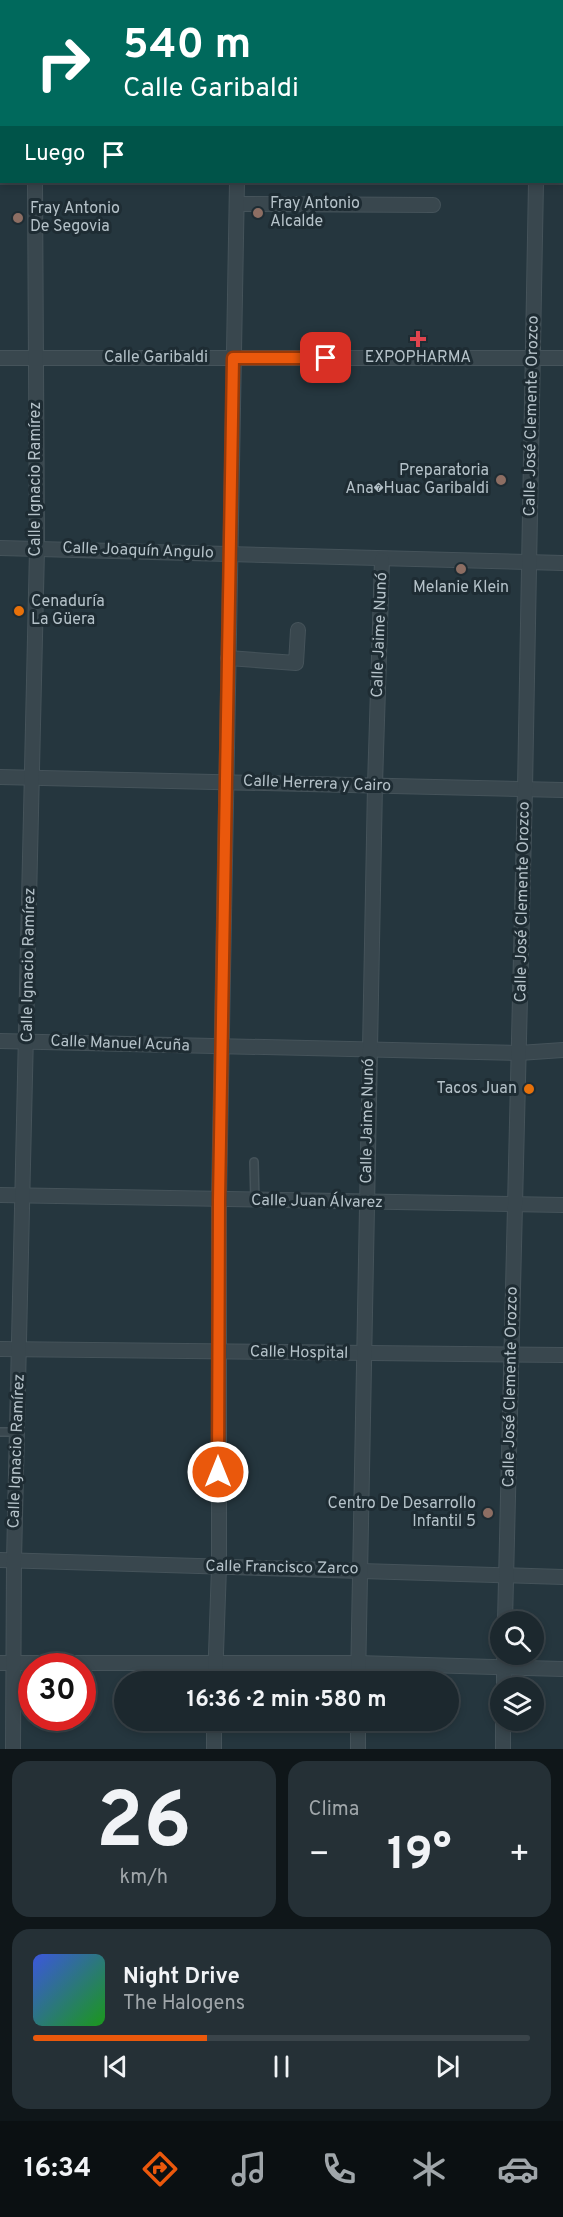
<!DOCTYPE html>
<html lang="es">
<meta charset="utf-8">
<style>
body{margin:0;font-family:Overpass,sans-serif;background:#253036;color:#f1f3f6;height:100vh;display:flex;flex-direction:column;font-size:22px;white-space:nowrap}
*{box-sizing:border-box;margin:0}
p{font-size:20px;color:#a0a6aa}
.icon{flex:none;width:33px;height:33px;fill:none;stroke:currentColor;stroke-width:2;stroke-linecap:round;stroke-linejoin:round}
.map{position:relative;height:1749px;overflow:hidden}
.drawer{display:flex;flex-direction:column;gap:12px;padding:12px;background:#0f1619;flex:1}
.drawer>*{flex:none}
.hud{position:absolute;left:0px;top:0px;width:564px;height:183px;box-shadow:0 3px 9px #0003,0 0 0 2px #3a444a;background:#00695c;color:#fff;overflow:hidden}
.controls{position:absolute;left:490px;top:1611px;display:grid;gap:12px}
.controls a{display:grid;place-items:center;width:54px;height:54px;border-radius:50%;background:#1c282e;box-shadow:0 3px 9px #0003,0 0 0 2px #3a444a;font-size:30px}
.speed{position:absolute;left:18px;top:1653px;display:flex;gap:12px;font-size:30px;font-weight:700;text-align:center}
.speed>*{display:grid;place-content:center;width:78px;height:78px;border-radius:50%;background:#1c282e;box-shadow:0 3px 9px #0003,0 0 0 2px #3a444a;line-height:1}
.speed .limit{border:9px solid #d22;background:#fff;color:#111}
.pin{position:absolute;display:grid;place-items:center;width:51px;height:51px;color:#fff;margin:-26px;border-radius:12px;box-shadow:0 3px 9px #0006}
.me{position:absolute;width:66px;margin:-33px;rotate:0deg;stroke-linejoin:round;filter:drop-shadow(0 0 4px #0008)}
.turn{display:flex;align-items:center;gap:21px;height:126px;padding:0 24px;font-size:27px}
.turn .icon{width:78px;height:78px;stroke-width:2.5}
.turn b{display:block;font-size:42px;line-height:51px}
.then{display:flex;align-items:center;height:57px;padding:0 24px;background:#0003;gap:12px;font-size:22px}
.big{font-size:45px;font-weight:700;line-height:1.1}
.drawer .widget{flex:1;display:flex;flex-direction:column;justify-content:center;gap:9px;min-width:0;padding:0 21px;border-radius:18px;background:#253036}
.drawer .dial{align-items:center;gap:0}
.dial b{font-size:78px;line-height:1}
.song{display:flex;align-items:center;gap:18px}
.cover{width:72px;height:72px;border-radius:9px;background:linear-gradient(135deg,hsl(230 70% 55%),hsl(120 70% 35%))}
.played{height:6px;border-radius:3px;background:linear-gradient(90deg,#ea580c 35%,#3a444a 35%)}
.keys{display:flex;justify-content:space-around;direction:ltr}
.heat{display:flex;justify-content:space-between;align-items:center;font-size:33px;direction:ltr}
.drawer .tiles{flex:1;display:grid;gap:12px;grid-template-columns:1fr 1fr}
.widget:last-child{grid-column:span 2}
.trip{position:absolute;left:114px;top:1671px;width:345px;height:60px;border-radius:30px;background:#1c282e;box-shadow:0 3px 9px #0003,0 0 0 2px #3a444a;font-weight:700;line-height:60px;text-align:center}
.tabs{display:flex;height:96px;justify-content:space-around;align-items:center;background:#0b1012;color:#a0a6aa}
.tabs .icon{width:42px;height:42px}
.tabs .selected{color:#ea580c}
.tabs b{font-size:27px;color:#f1f3f6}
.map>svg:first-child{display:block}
</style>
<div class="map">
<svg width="563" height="1749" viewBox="0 0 563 1749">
<rect width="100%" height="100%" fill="#25363e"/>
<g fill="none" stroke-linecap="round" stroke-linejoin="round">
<defs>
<g id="service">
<path d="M 254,1162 L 255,1201"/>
<path d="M 0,1432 L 18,1432"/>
</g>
<g id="minor">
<path d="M 36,2 L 36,0"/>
<path d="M 240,2 L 240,0"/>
<path d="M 539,2 L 539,0"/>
<path d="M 562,53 L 563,53"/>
<path d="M 0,72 L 2,72"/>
<path d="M 237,204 L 433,205"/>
<path d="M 0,358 L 563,358"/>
<path d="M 0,548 L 563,563"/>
<path d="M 228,658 L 296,663 L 298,630"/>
<path d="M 0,777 L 563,790"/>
<path d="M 0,1041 L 519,1053 L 563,1050"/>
<path d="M 0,1195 L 563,1205"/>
<path d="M 0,1349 L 563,1355"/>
<path d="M 0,1560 L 563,1577"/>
<path d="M 505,1622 L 525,789 L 536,182"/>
<path d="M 0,1663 L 358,1663 L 563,1669"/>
<path d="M 215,1682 L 219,1567 L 219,1200 L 237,182"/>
<path d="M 358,1682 L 375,785 L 382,560"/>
<path d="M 504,1688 L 504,1654"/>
<path d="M 358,1720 L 358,1749"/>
<path d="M 13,1749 L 14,1561 L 37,549 L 35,182"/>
<path d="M 214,1749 L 214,1720"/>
<path d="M 503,1749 L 503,1720"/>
</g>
</defs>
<use href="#service" stroke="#45535a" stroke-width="10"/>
<use href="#minor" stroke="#45535a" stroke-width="16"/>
<use href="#service" stroke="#39474e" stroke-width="7"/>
<use href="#minor" stroke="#39474e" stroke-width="14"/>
</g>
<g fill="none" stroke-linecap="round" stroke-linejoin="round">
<defs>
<path id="route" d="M 218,1472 L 219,1200 L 233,358 L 326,358"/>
</defs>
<use href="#route" stroke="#983908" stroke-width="15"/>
<use href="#route" stroke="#ea580c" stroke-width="10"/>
</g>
<g fill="#8d6e63" stroke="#1e2c33" stroke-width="2">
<circle cx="258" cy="213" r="6"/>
<circle cx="18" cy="218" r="6"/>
<circle cx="501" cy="480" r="6"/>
<circle cx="461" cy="569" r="6"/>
<circle cx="488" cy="1513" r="6"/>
</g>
<path fill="#e0444e" stroke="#1e2c33" stroke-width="2" d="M415 330h6v6h6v6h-6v6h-6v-6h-6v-6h6z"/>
<g fill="#e8710a" stroke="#1e2c33" stroke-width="2">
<circle cx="19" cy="611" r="6"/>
<circle cx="529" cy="1089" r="6"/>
</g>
<g text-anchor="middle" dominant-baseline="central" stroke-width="6" stroke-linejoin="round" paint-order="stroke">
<g font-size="16" fill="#b5c2c9" stroke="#1e2c33" text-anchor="start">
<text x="270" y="204">Fray Antonio<tspan x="270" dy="18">Alcalde</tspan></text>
<text x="30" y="209">Fray Antonio<tspan x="30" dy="18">De Segovia</tspan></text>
<text x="418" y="358" text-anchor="middle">EXPOPHARMA</text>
<text x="489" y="471" text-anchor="end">Preparatoria<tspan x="489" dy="18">Ana�Huac Garibaldi</tspan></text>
<text x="461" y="588" text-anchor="middle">Melanie Klein</text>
<text x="31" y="602">Cenaduría<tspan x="31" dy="18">La Güera</tspan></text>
<text x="517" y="1089" text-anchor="end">Tacos Juan</text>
<text x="476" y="1504" text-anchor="end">Centro De Desarrollo<tspan x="476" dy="18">Infantil 5</tspan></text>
</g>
<g font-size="16" fill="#b5c2c9" stroke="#1e2c33">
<text x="156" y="358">Calle Garibaldi</text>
<text transform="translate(532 416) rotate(-89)">Calle José Clemente Orozco</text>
<text transform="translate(36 479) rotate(-90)">Calle Ignacio Ramírez</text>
<text transform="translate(138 551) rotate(2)">Calle Joaquín Angulo</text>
<text transform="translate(380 635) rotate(-88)">Calle Jaime Nunó</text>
<text transform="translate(317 784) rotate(2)">Calle Herrera y Cairo</text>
<text transform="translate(523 902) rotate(-89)">Calle José Clemente Orozco</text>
<text transform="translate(29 965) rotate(-89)">Calle Ignacio Ramírez</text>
<text transform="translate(120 1044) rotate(2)">Calle Manuel Acuña</text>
<text transform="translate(368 1121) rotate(-89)">Calle Jaime Nunó</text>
<text transform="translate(317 1202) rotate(1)">Calle Juan Álvarez</text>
<text transform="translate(299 1353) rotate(1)">Calle Hospital</text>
<text transform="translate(511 1387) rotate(-89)">Calle José Clemente Orozco</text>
<text transform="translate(17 1451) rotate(-88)">Calle Ignacio Ramírez</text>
<text transform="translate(282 1568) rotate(1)">Calle Francisco Zarco</text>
</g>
</g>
</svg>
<div class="controls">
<a><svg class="icon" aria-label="search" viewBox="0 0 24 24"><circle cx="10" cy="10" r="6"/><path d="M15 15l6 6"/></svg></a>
<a><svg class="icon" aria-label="layers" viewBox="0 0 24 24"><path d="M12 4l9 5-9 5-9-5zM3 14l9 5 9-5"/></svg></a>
</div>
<div class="speed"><div class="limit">30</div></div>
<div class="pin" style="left:326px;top:358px;background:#d93025"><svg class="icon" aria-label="arrive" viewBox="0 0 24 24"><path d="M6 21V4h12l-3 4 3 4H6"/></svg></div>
<svg class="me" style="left:218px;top:1472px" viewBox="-20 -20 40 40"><circle r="17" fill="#ea580c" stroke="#fff" stroke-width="3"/><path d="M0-11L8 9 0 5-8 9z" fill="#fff"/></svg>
<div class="trip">16:36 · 2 min · 580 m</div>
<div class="hud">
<div class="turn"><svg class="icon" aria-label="right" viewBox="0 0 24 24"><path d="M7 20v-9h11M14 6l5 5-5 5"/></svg><div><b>540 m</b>Calle Garibaldi</div></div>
<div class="then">Luego<svg class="icon" aria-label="arrive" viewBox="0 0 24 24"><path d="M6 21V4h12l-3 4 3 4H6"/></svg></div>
</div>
</div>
<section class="drawer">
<div class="tiles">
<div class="widget dial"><b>26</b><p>km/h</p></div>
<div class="widget"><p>Clima</p>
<div class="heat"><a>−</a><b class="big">19°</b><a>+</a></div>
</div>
<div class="widget">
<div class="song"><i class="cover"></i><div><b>Night Drive</b><p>The Halogens</p></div></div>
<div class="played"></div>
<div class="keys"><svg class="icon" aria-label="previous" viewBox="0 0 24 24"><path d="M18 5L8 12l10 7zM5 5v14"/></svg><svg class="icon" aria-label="pause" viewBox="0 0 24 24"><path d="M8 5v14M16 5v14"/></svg><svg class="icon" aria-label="next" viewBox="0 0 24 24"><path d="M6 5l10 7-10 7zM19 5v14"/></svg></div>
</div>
</div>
</section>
<nav class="tabs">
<b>16:34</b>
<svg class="icon selected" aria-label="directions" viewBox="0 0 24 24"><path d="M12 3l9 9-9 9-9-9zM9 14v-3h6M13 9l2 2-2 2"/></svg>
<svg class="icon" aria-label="music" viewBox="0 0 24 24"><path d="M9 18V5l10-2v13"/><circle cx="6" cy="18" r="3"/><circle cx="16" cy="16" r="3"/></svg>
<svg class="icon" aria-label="phone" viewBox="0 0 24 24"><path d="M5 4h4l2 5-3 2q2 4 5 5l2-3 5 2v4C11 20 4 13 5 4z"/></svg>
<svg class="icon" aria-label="climate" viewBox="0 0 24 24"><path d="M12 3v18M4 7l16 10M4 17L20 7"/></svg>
<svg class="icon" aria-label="car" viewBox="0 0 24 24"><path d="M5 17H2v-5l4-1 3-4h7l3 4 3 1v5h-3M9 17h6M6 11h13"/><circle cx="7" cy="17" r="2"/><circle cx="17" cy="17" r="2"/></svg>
</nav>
